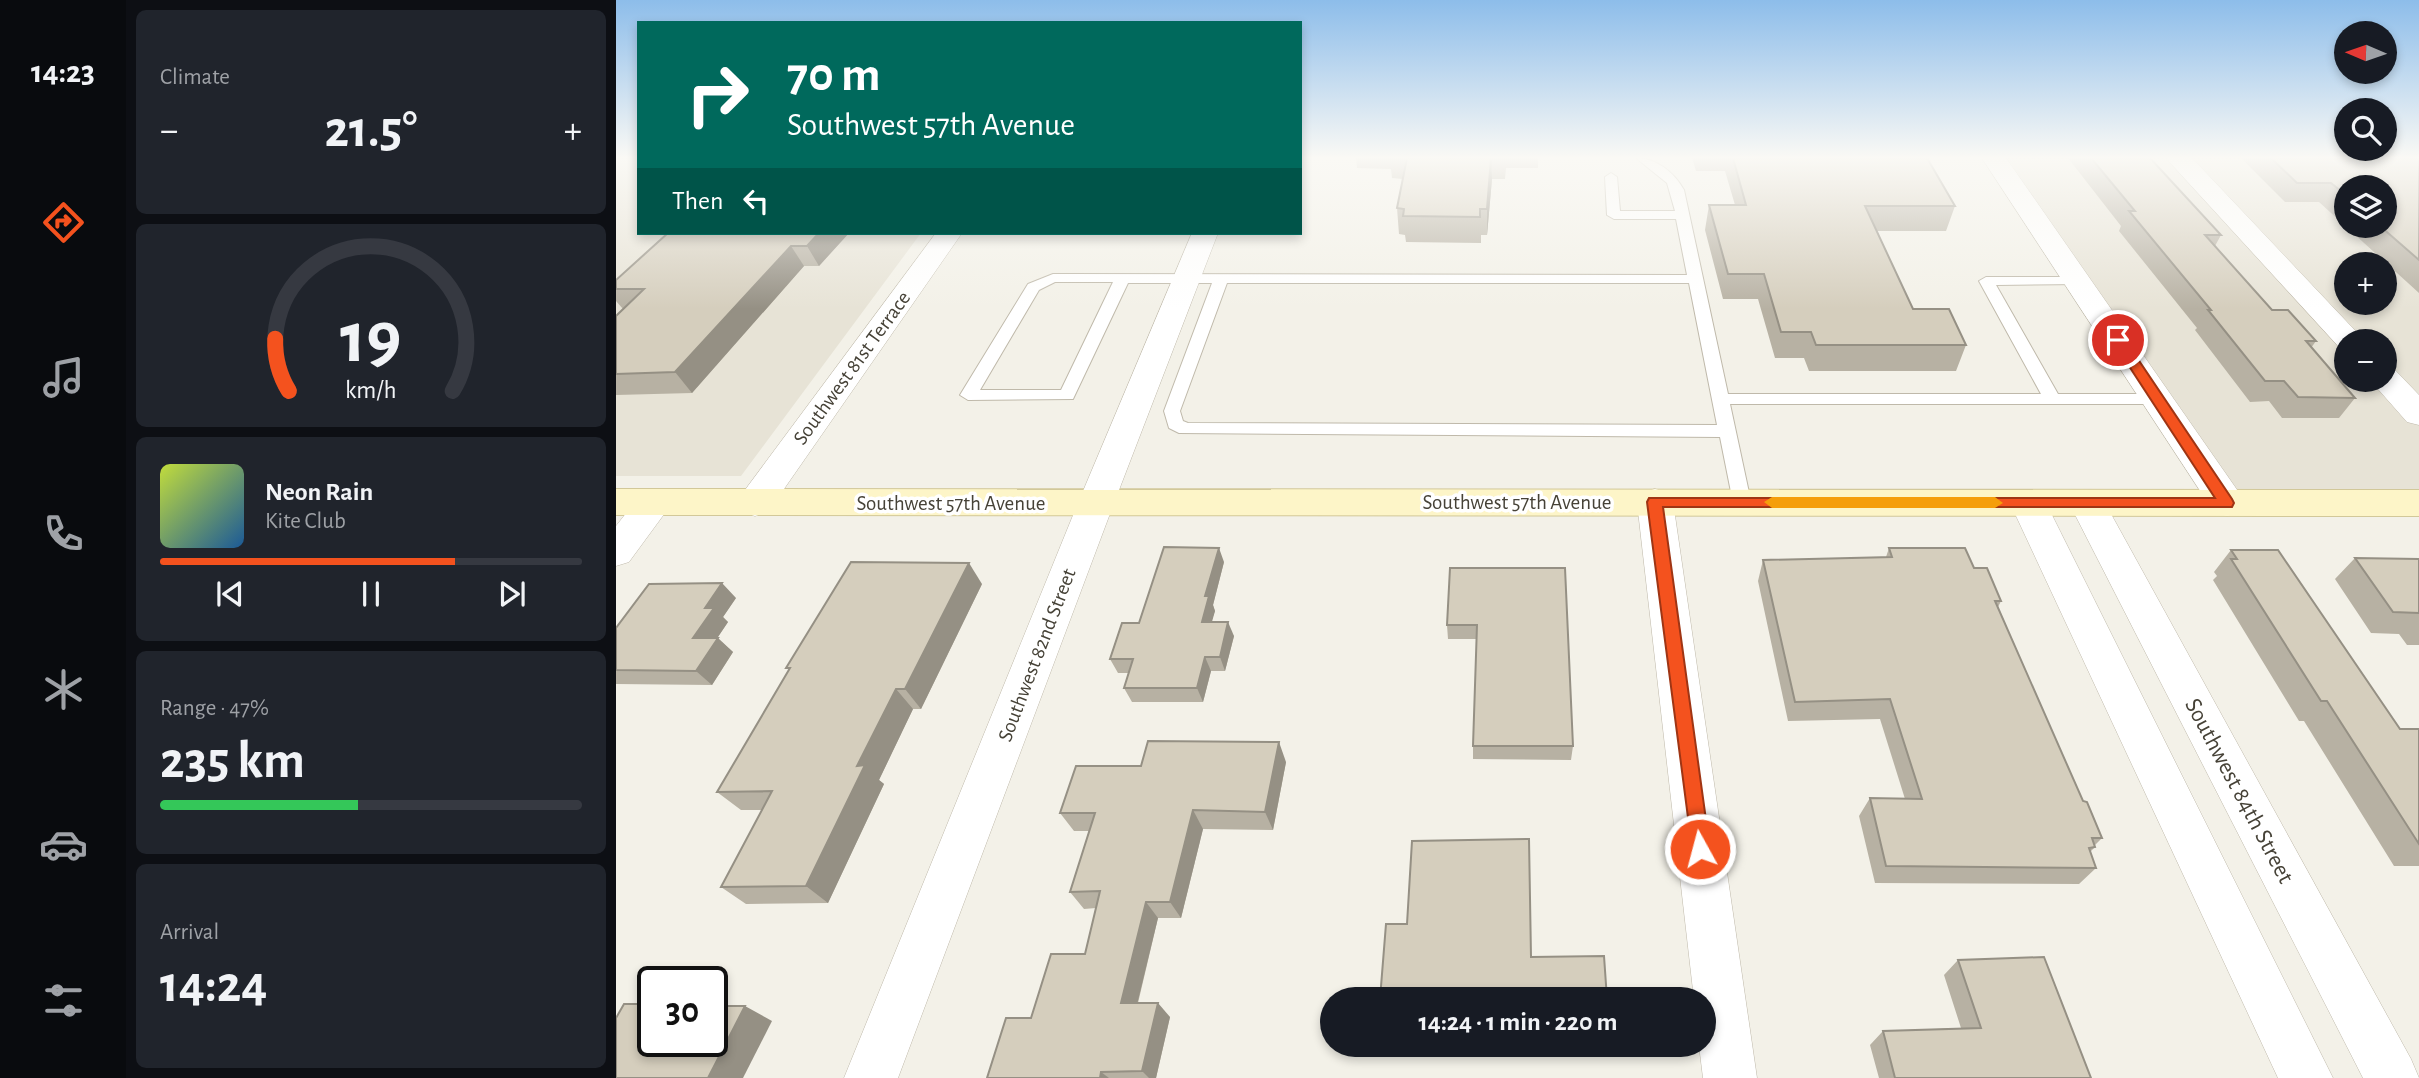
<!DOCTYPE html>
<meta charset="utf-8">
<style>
body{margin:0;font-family:"Alegreya Sans",sans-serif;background:#20242c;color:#f1f3f6;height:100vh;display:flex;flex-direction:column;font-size:26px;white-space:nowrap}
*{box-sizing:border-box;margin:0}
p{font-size:23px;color:#9ea1a6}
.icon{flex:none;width:38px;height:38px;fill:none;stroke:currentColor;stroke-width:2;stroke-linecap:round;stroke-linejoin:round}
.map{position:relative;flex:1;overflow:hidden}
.drawer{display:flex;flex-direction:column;gap:10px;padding:10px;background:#0d0f14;width:490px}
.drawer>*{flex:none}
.guide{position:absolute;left:21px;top:21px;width:665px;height:214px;border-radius:0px;box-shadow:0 4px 10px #0003;background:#00695c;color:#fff;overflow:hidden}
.needle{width:46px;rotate:272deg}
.tools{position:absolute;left:1718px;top:21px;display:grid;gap:14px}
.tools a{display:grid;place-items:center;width:63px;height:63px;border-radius:50%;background:#171b24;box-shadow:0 4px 10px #0003;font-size:35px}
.speed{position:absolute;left:21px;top:966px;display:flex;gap:14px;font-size:35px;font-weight:700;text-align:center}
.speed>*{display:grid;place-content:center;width:91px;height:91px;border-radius:50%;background:#171b24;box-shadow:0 4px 10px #0003;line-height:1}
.speed .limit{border:4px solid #111;border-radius:10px;background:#fff;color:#111}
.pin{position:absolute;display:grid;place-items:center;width:60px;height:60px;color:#fff;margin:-30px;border:4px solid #fff;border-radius:50%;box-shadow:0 2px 7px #0007}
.me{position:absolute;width:77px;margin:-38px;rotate:353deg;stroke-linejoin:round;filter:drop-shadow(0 0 5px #0008)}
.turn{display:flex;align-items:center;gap:24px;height:147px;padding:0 35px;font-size:32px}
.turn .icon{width:91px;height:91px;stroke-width:2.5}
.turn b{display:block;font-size:49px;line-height:60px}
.then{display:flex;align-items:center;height:66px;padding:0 35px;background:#0003;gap:14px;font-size:26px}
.big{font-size:52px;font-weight:700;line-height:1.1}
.drawer .tile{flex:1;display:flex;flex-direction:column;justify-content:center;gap:10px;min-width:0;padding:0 24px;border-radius:10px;background:#20242c}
.drawer .dial{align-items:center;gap:0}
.dial svg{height:182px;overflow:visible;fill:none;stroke:#363941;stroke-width:7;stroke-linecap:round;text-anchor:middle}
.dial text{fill:#f1f3f6;stroke:none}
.song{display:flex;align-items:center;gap:21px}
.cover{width:84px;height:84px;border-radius:10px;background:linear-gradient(135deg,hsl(70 70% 55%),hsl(210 70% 35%))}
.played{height:7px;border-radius:4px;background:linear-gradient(90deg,#f4521e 70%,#363941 70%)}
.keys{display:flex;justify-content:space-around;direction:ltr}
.heat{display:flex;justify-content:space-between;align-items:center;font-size:38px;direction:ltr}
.charge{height:10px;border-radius:5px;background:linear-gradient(90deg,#34c759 47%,#363941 0)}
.trip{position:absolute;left:704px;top:987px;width:396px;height:70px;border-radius:35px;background:#171b24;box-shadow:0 4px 10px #0003;font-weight:700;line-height:70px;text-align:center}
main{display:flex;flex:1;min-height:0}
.dock{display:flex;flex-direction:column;width:126px;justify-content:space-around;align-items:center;background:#090b0e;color:#9ea1a6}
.dock .icon{width:49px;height:49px}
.dock .on{color:#f4521e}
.dock b{font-size:32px;color:#f1f3f6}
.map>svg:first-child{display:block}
</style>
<main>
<nav class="dock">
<b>14:23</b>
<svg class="icon on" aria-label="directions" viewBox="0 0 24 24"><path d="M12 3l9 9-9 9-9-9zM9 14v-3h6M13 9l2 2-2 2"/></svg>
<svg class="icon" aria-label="music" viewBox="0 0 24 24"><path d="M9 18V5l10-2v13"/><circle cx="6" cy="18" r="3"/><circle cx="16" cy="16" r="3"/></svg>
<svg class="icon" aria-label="phone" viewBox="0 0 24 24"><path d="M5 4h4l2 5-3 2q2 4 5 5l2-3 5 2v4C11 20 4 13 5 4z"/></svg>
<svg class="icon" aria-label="climate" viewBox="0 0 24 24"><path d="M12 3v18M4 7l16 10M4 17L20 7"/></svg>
<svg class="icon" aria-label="car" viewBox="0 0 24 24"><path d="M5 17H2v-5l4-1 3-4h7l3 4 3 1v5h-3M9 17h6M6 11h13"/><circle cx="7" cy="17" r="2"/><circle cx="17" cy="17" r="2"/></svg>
<svg class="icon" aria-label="filters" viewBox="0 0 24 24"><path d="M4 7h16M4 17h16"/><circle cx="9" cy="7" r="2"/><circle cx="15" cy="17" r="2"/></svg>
</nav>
<section class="drawer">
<div class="tile"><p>Climate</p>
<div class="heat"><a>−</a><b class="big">21.5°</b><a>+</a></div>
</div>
<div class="tile dial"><svg viewBox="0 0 100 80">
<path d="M14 69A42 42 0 1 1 86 69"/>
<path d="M14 69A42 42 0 0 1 8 46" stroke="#f4521e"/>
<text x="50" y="56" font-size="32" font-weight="700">19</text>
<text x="50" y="72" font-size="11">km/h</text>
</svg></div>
<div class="tile">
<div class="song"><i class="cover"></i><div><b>Neon Rain</b><p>Kite Club</p></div></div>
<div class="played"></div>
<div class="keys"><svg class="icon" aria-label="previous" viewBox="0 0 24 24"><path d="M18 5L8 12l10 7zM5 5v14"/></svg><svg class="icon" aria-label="pause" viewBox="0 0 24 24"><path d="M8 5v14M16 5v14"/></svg><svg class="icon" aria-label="next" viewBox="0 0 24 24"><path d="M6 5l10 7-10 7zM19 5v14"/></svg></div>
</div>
<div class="tile"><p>Range · 47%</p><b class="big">235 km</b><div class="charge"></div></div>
<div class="tile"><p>Arrival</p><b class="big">14:24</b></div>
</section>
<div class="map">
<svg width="1803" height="1078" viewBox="0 0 1803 1078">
<rect width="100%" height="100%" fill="#f3f1e8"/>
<g fill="#e7e3d6" fill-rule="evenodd">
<path d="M 0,158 L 23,158 L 23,233 L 305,233 L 125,476 L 0,476 Z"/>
<path d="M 1391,158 L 1803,158 L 1803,489 L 1615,489 ZM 1731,187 L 1769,187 L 1769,226 L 1731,226 ZM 1731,264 L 1769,264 L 1769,303 L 1731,303 ZM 1731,341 L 1769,341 L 1769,380 L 1731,380 Z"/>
</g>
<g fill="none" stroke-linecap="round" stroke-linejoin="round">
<defs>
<path id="lane" d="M 1020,158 C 1040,158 1058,172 1068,190 L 1112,394 L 1425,394 L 1363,281 L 1370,277 L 1462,277 L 1467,278 L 1469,281 L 1467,284 L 1380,285 L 1442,394 L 1543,394 L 1551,399 L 1543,404 L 1114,404 L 1135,502 L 1133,507 L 1119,507 L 1117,502 L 1104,437 L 563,433 L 553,428 L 548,411 L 596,283 L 512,283 L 457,399 L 352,400 L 344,395 L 412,284 L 437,274 L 1071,275 L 1060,219 L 998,219 L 991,215 L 989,177 L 995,173 L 1001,177 L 1004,211 L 1059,211 L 1051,183 ZM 439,282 L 497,282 L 445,390 L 364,390 L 423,290 ZM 611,283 L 1073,283 L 1101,425 L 572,423 L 567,421 L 564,411 Z"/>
<g id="street">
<path d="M 1366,158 L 1390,158 L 1624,494 L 1629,503 L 1624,512 L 1611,516 L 1598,512 Z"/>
<path d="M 1550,158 L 1576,158 L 1749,341 L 1731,341 L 1731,349 L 1723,347 Z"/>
<path d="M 320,233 L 346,233 L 152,512 L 139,516 L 126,512 L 121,503 L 126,494 Z"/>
<path d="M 576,233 L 602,233 L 498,503 L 282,1078 L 228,1078 L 462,503 Z"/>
<path d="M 1769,368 L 1780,371 L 1803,395 L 1803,425 L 1791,422 L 1754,380 L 1769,380 Z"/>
<path d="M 39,489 L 52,493 L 57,502 L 13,562 L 0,566 L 0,526 L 26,493 Z"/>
<path d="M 1039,489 L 1052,493 L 1057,502 L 1141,1078 L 1087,1078 L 1083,1045 L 1087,1045 L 1087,999 L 1078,999 L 1021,502 L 1026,493 Z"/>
<path d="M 1412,490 L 1425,494 L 1430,503 L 1717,1078 L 1662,1078 L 1394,503 L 1399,494 Z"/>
<path d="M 1471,490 L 1484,494 L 1489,503 L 1795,1059 L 1803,1078 L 1747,1078 L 1453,503 L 1458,494 Z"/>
</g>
<path id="secondary" d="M 0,489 L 1803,490 L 1803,516 L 0,515 Z"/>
</defs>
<use href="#lane" stroke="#bfb9aa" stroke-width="2"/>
<use href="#street" stroke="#bfb9aa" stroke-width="1"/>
<use href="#secondary" stroke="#d2c899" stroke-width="2"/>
<use href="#lane" fill="#fff" fill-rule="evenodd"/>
<use href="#street" fill="#fff" fill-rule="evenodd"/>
<use href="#secondary" fill="#fdf5c8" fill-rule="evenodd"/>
</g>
<g fill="#b7b1a3" fill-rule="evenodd">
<path d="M 740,158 L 922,158 L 922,168 L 890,168 L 889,179 L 876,179 L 871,235 L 865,235 L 865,243 L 790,242 L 789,235 L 783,234 L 781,208 L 787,179 L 776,178 L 775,169 L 741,168 Z"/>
<path d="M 1076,158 L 1311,158 L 1339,206 L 1330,231 L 1261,231 L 1297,309 L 1350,345 L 1340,371 L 1193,371 L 1188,358 L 1159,358 L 1142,299 L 1107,299 L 1089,230 L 1093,205 L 1119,205 L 1109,171 L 1080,171 Z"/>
<path d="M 1452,158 L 1534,158 L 1605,235 L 1599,246 L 1656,310 L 1700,341 L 1695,348 L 1739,398 L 1723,418 L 1666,418 L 1653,401 L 1634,402 L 1579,330 L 1581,328 L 1503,231 L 1505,226 Z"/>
<path d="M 1627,158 L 1803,158 L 1803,293 L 1703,202 L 1669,202 L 1626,159 ZM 1731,187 L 1769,226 L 1731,226 Z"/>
<path d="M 233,233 L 203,266 L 188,266 L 76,393 L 0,395 L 0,316 L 7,309 L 0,301 L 0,280 Z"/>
<path d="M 1273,548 L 1358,568 L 1385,601 L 1382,607 L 1467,801 L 1486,838 L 1479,845 L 1479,847 L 1474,852 L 1480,868 L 1463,884 L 1259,883 L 1243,816 L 1254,798 L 1289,799 L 1264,719 L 1172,721 L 1142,581 L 1147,560 L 1270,557 Z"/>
<path d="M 1615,550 L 1784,729 L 1803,729 L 1803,866 L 1778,866 L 1688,721 L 1683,721 L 1597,580 L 1601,576 L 1598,572 Z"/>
<path d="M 1739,558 L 1803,559 L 1803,645 L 1791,645 L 1783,634 L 1755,633 L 1719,579 Z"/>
<path d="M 608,562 L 597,605 L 599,611 L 595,622 L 618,636 L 609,671 L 595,671 L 587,702 L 516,702 L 508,688 L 513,673 L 502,673 L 494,659 L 523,623 Z"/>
<path d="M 834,568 L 957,746 L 955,760 L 857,759 L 857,746 L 861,639 L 832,639 L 831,625 Z"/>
<path d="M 366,584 L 305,709 L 297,709 L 263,780 L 268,784 L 212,903 L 130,904 L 105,887 L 146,810 L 125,810 L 101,792 L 173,670 L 170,668 Z"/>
<path d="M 120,598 L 107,617 L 112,622 L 101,638 L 117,652 L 96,685 L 0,684 L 0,628 Z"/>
<path d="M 670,762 L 657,830 L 587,829 L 565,918 L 542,918 L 522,1003 L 554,1017 L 540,1078 L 371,1078 L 415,1018 L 469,954 L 480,908 L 468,909 L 454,892 L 473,831 L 458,831 L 444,813 L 525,766 Z"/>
<path d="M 1342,960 L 1475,1078 L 1263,1078 L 1254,1045 L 1267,1031 L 1345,1028 L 1328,975 Z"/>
</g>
<g fill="#959084">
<path d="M 875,158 L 876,179 L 871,235 L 871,209 Z"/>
<path d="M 203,233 L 233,233 L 203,266 L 191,246 Z"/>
<path d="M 175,246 L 188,266 L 76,393 L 59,372 Z"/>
<path d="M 603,548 L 608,562 L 597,605 L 599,611 L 592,636 L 586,622 L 589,596 Z"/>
<path d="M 353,563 L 366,584 L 305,709 L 289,689 Z"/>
<path d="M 106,583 L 120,598 L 107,617 L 112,622 L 92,652 L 77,638 L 89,608 Z"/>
<path d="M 612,622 L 618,636 L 609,671 L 604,657 Z"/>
<path d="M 102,638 L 117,652 L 96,685 L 80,671 Z"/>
<path d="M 589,657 L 595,671 L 587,702 L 581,688 Z"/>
<path d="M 280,689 L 297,709 L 263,780 L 268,784 L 212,903 L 190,886 L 241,766 Z"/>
<path d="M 663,742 L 670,762 L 657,830 L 649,812 Z"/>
<path d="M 577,810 L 587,829 L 565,918 L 554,902 Z"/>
<path d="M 530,902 L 542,918 L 518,1017 L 505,1003 Z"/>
<path d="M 542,1003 L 554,1017 L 540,1078 L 533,1078 L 526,1071 Z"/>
<path d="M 129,1006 L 156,1021 L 127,1078 L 92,1078 Z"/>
<path d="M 485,1072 L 493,1078 L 484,1078 Z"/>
</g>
<g fill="#d5cebd" stroke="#959084" stroke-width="2">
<path d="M 791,158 L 875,158 L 871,209 L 864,209 L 864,217 L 787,216 L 788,209 L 781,208 Z"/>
<path d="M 1117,158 L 1311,158 L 1339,206 L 1249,206 L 1297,309 L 1333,309 L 1350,345 L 1200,345 L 1195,332 L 1165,332 L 1148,274 L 1112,274 L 1093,205 L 1130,205 Z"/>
<path d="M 1475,158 L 1534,158 L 1605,235 L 1589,235 L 1656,310 L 1672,310 L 1700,341 L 1690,341 L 1739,398 L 1682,397 L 1668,381 L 1649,381 L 1592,310 L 1595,310 L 1513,211 L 1519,211 Z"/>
<path d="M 1655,158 L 1803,158 L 1803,260 L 1764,226 L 1769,226 L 1769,187 L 1731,187 L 1731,196 L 1715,183 L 1681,183 Z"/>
<path d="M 52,233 L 203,233 L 191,246 L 175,246 L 59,372 L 0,374 L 0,316 L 28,289 L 0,289 L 0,280 Z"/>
<path d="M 548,547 L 603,548 L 589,596 L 593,596 L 586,622 L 612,622 L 604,657 L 589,657 L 581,688 L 508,688 L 517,659 L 494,659 L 506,623 L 523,623 Z"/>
<path d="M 1273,548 L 1349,548 L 1358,568 L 1371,568 L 1385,601 L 1379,601 L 1467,801 L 1471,802 L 1486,838 L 1476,838 L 1479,847 L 1473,848 L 1480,868 L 1270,866 L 1254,798 L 1306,799 L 1274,699 L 1179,702 L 1147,560 L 1276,557 Z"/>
<path d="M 1615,550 L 1662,550 L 1784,729 L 1803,729 L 1803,844 L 1711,701 L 1705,701 L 1615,559 L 1621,559 Z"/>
<path d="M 1739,558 L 1803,559 L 1803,613 L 1777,612 Z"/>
<path d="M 235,562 L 353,563 L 289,689 L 280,689 L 241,766 L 249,765 L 190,886 L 105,887 L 156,791 L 101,792 L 174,668 L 170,668 Z"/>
<path d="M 834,568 L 949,568 L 957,746 L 857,746 L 861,625 L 831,625 Z"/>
<path d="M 106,583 L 89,608 L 98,608 L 77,638 L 102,638 L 80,671 L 0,670 L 0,628 L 33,584 Z"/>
<path d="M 532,741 L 663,742 L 649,812 L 577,810 L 554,902 L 530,902 L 505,1003 L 542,1003 L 526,1071 L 485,1072 L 484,1078 L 371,1078 L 390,1018 L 415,1018 L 435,954 L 469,954 L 484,891 L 454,892 L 479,813 L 444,813 L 460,766 L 525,766 Z"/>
<path d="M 913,839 L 915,957 L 988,956 L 991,999 L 764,999 L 770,924 L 791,924 L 796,841 Z"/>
<path d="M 1428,957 L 1475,1078 L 1279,1078 L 1267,1031 L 1365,1028 L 1342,960 Z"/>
<path d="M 8,1004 L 37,1004 L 37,1041 L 96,1041 L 96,1006 L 129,1006 L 92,1078 L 0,1078 L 0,1018 Z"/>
</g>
<linearGradient id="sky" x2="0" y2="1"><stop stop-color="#8dbdea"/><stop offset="0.51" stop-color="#faf9f5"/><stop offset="1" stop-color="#faf9f5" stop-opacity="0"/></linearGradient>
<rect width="1803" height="309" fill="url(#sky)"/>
<path fill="#f4521e" stroke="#9f3514" stroke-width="2" d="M 1502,336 L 1507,337 L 1616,499 L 1618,503 L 1616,507 L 1047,507 L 1094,849 L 1091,856 L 1084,859 L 1077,856 L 1031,502 L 1033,498 L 1599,498 L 1496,340 Z"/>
<path fill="#f59e0b" d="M 1156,497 L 1379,497 L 1387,503 L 1379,508 L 1156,508 L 1148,502 Z"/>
<g text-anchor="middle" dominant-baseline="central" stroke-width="7" stroke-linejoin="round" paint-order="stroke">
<g font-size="21" fill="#464237" stroke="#fff">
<text transform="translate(236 368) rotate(-54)">Southwest 81st Terrace</text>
<text x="901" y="502">Southwest 57th Avenue</text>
<text x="335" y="503">Southwest 57th Avenue</text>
<text transform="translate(421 655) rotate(-69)">Southwest 82nd Street</text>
</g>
<g font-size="24" fill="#464237" stroke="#fff">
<text transform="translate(1623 791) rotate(62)">Southwest 84th Street</text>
</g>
</g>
</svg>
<div class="tools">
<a><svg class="needle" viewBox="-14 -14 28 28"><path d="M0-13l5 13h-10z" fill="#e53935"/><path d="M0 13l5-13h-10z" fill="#9ea1a6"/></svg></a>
<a><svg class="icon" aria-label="search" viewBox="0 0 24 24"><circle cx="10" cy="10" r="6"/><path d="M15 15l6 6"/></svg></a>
<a><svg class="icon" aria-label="layers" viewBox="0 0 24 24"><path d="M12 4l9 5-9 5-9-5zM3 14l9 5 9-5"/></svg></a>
<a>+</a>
<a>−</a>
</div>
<div class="speed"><div class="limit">30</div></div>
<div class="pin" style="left:1502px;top:340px;background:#d93025"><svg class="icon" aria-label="arrive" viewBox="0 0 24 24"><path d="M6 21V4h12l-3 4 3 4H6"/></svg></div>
<svg class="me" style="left:1084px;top:849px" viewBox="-20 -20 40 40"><circle r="17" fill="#f4521e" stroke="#fff" stroke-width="3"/><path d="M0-11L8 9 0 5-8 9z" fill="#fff"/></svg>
<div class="trip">14:24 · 1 min · 220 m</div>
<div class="guide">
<div class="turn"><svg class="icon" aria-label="right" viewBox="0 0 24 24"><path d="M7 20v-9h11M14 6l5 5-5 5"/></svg><div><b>70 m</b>Southwest 57th Avenue</div></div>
<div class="then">Then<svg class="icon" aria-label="left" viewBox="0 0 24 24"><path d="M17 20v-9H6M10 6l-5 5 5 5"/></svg></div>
</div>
</div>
</main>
